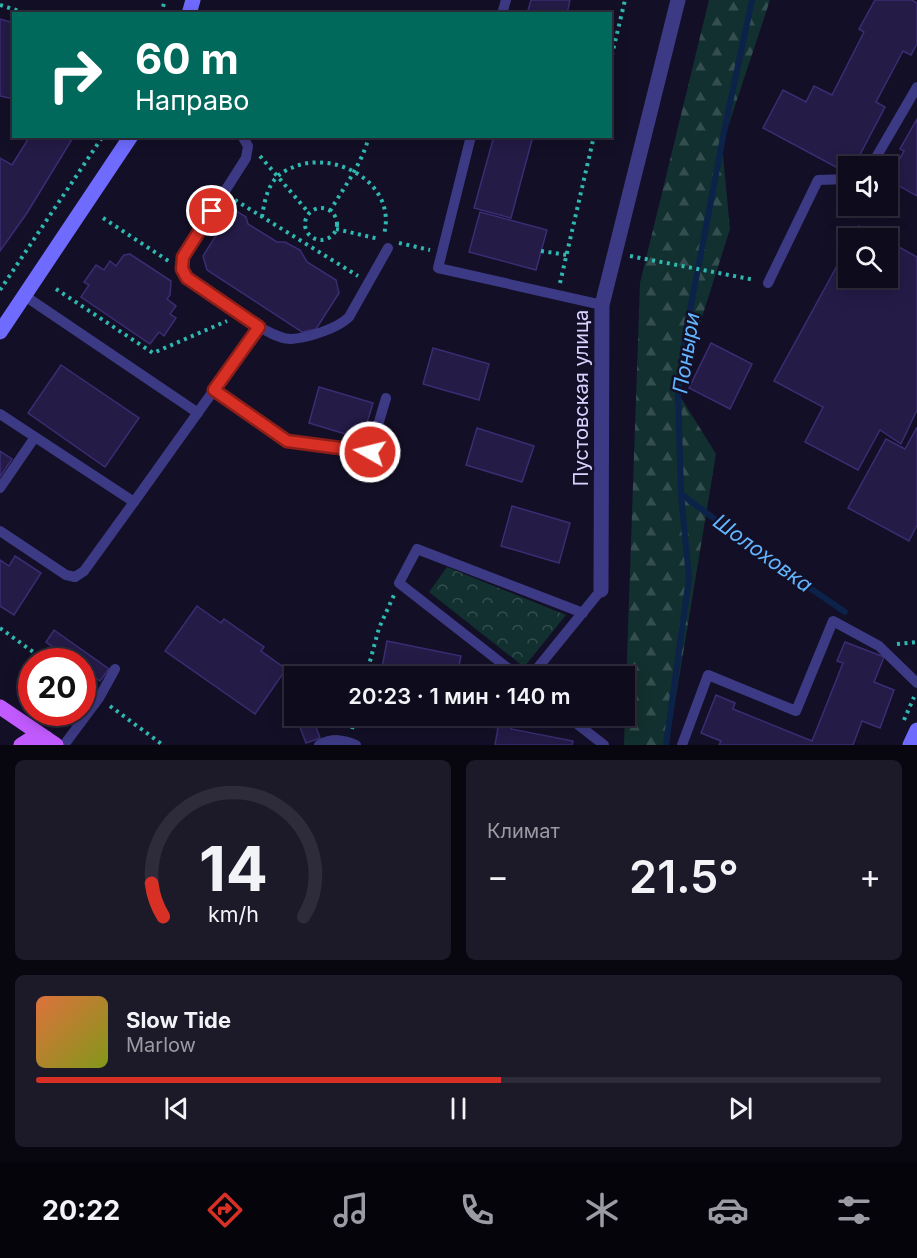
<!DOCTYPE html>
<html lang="ru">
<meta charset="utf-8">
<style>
body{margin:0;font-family:Inter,sans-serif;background:#1c1929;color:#f1f3f6;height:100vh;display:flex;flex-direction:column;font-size:22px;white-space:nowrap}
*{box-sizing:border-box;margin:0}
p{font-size:20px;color:#9b9ba3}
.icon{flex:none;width:33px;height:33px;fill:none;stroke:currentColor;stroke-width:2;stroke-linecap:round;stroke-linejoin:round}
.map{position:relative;height:745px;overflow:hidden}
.drawer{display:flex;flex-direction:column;gap:15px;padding:15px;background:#08060f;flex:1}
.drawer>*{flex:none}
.hud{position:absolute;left:12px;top:12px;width:600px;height:126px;border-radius:0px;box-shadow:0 3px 15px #0003,0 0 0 2px #2e2b3b;background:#00695c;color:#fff;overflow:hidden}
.buttons{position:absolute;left:838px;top:156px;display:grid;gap:12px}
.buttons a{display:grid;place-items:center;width:60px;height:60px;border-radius:0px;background:#0e0b1c;box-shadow:0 3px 15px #0003,0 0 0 2px #2e2b3b;font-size:30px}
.speed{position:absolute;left:18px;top:648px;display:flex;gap:12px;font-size:30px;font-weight:700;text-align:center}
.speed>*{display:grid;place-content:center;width:78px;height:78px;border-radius:50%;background:#0e0b1c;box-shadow:0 3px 15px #0003,0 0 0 2px #2e2b3b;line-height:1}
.speed .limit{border:9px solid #d22;background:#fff;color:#111}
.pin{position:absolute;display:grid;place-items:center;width:51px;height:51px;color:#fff;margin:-26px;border:3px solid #fff;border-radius:50%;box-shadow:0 2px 6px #0007}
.me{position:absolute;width:66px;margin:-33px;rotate:278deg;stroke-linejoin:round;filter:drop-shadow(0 0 4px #0008)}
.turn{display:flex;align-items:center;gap:21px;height:126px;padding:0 24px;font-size:27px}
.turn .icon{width:78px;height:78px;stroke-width:2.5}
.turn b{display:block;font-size:42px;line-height:51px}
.big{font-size:45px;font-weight:600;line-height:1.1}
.drawer .tile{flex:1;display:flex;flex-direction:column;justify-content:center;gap:9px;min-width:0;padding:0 21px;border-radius:9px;background:#1c1929}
.drawer .dial{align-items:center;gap:0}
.dial svg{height:156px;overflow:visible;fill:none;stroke:#2e2b3b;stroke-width:7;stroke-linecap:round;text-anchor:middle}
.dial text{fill:#f1f3f6;stroke:none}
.song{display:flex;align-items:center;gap:18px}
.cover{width:72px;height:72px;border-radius:9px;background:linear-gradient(135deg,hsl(20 70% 55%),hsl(70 70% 35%))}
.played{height:6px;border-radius:3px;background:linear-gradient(90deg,#d93025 55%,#2e2b3b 55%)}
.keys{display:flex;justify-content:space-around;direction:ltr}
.heat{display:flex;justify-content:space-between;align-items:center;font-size:33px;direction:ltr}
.drawer .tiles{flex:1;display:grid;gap:15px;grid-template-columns:1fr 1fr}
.tile:last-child{grid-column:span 2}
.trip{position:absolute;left:284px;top:666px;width:351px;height:60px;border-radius:0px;background:#0e0b1c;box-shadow:0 3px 15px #0003,0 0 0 2px #2e2b3b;font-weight:600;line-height:60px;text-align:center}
.dock{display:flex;height:96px;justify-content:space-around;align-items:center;background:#06040b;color:#9b9ba3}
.dock .icon{width:42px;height:42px}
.dock .active{color:#d93025}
.dock b{font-size:27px;color:#f1f3f6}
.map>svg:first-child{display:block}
</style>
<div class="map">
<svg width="917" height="745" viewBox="0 0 917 745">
<defs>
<pattern id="forest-firs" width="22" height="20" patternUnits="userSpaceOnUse" patternTransform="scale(1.5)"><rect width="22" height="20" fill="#12302f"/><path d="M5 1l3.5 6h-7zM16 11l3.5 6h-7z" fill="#344d4e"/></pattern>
<pattern id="park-crowns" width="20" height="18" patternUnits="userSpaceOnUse" patternTransform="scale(1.5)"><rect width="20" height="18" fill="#12302f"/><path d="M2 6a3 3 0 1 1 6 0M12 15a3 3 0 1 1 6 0" fill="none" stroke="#344d4e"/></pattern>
</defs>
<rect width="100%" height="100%" fill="#130f26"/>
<path fill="url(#forest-firs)" d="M 709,0 L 770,0 L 722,145 L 730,229 L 678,393 L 716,454 L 668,745 L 624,745 L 640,283 Z"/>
<path fill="url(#park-crowns)" d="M 447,567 L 566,615 L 524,667 L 429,592 Z"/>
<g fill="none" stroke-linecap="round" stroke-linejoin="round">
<g stroke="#0c2248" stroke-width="6">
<path d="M 681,494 L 791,575 L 845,612"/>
<path d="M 666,745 L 689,578 L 681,494 L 678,393 L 687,326 L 726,122 L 752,0"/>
</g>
</g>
<g fill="#241b47" stroke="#3b2d73" stroke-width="1.5">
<path d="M 531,0 L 570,0 L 567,14 L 527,14 Z"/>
<path d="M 875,0 L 912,0 L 917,3 L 917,44 L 911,55 L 903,51 L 876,102 L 885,107 L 854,166 L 849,166 L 849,174 L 763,128 L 783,90 L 806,102 L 814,86 L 832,95 L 864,32 L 859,29 Z"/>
<path d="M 0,19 L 14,23 L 14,99 L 0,96 Z"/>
<path d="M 917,119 L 917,196 L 888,180 L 904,151 L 900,149 Z"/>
<path d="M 30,136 L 74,136 L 27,213 L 0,251 L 0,158 L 12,165 Z"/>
<path d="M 494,136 L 533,136 L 511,218 L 474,208 Z"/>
<path d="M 233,209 L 246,217 L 248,224 L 277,242 L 285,242 L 300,250 L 307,262 L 336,280 L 339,293 L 316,329 L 302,332 L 207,270 L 203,256 L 220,229 L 219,222 L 227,210 Z"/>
<path d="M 480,212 L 547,230 L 536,270 L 469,252 Z"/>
<path d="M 859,226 L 882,238 L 852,238 Z"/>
<path d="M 888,241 L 917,257 L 917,410 L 901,444 L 880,430 L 858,470 L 805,442 L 823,407 L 774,381 L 849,244 L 849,278 L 888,278 Z"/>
<path d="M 130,254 L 171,281 L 170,295 L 167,299 L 176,306 L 170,314 L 176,318 L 164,336 L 159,332 L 150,344 L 81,297 L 89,285 L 84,282 L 96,265 L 104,270 L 110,261 L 116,266 L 124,255 Z"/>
<path d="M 711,343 L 752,364 L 730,409 L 689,388 Z"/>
<path d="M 433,348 L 489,364 L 479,400 L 423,384 Z"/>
<path d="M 61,365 L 139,418 L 105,467 L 28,413 Z"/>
<path d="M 319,387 L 373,403 L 362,439 L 309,423 Z"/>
<path d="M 917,427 L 917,525 L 909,541 L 848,508 L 886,439 L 905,449 Z"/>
<path d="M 477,428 L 534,446 L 522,482 L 466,465 Z"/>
<path d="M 0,451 L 12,459 L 0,477 Z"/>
<path d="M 512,506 L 570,523 L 559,563 L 501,546 Z"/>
<path d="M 15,556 L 41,573 L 14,615 L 0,606 L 0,560 L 9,566 Z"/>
<path d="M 197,606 L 221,623 L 224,619 L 264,647 L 261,651 L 286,669 L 255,714 L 165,651 Z"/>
<path d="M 54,630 L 109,669 L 100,681 L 82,668 L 82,662 L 73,662 L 46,642 Z"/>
<path d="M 387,641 L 461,656 L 457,676 L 397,676 L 381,673 Z"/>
<path d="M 845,642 L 884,657 L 874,682 L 894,690 L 880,728 L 862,721 L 853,745 L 719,745 L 721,741 L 701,733 L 716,695 L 735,703 L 733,709 L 812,741 L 843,663 L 837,661 Z"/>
<path d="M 312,716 L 320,738 L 306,743 L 298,722 Z"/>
<path d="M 437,716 L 514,716 L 511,729 L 573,741 L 572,745 L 495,745 L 498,728 Z"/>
</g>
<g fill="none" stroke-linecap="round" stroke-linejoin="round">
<g stroke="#2fb8b0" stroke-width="4" stroke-dasharray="3 4.5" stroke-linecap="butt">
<path d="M 0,5 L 29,14"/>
<path d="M 161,14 L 165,0"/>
<path d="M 610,63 L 625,0"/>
<path d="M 260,156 L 309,213"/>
<path d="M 235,200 L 358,276"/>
<circle cx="321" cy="224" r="16"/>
<path d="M 330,211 C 344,187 362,164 369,136"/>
<path d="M 262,217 C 264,203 267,188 276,178 C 281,172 289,169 296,166 C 339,151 397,185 384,234"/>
<path d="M 103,218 L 170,262"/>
<path d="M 336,229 L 379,239"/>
<path d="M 399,243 L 430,250"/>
<path d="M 541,251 L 567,255"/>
<path d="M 630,256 L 755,280"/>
<path d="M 560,283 L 594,136"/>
<path d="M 56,289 L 153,353 L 227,321"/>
<path d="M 0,290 L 103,136"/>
<path d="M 0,628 L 47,662"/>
<path d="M 897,644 L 917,642"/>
<path d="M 366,676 L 379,628 L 394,595"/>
<path d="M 110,706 L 163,745"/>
<path d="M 904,720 L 914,697"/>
<path d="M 352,729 L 356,716"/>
</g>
<g stroke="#3d3a85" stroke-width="10">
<path d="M 502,14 L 506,0"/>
<path d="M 242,136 L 248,146 L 246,158 L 183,257 L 182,269 L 187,278 L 259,327"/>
<path d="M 471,136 L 438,268 L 602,305"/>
<path d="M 871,166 L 917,87"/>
<path d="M 768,283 L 818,180 L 849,179"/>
<path d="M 25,296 L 198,413"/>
<path d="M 214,390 L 259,327 C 269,332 280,339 291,339 C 307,338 337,329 349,317 L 388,248"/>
<path d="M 0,414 L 134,502 L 214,390 L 287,441 L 370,452 L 386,398"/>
<path d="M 0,488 L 35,437"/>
<path d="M 0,531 L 66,575 L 75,577 L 84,571 L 134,502"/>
<path d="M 518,676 L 399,583 L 417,549 L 583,613"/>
<path d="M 531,676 L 601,590"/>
<path d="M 567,716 L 604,745"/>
<path d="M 64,745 L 99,698 L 115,669"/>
<path d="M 319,745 C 332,738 343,739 356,745"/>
<path d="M 682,745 L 708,675 L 796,711 L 833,621 L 879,646 L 917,683"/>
</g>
<path stroke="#3d3a85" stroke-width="15" d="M 601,590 L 602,305 L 678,0"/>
<g stroke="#6f6bff" stroke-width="15">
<path d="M 189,14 L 193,0"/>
<path d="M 0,332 L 131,136"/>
<path d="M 910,745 L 917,730"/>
</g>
<g stroke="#c25bff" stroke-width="15">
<path d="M 0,707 L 56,745"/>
<path d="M 21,745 L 32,738 L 46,738"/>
</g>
</g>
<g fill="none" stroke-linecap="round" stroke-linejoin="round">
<defs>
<path id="route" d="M 212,211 L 183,257 L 182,269 L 187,278 L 259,327 L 214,390 L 287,441 L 370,452"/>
</defs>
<use href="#route" stroke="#8d1f18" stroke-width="15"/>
<use href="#route" stroke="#d93025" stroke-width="10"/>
</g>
<g text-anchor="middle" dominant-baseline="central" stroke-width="5" stroke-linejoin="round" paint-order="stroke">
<g font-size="20" fill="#d9d4ff" stroke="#130f26">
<text transform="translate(581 398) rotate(-90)">Пустовская улица</text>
</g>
<g font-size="21" font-style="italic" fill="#62b6ff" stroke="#130f26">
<text transform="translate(686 353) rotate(-81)">Поныри</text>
<text transform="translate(763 553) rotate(36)">Шолоховка</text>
</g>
</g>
</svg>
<div class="buttons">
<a><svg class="icon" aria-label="sound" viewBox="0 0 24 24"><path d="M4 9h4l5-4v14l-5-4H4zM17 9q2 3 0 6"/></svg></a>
<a><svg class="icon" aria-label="search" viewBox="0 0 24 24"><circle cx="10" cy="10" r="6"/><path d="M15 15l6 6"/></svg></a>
</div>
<div class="speed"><div class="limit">20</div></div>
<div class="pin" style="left:212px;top:211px;background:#d93025"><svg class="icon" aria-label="arrive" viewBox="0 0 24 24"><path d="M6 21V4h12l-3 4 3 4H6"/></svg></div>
<svg class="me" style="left:370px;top:452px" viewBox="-20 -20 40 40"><circle r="17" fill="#d93025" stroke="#fff" stroke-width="3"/><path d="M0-11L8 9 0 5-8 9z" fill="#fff"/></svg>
<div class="trip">20:23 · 1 мин · 140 m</div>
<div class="hud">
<div class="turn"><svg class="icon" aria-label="right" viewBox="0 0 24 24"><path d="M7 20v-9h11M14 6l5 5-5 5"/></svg><div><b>60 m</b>Направо</div></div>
</div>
</div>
<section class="drawer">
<div class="tiles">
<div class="tile dial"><svg viewBox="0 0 100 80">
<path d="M14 69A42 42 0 1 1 86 69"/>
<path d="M14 69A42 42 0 0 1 8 52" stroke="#d93025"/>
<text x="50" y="56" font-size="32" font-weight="700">14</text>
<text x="50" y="72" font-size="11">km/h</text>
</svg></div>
<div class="tile"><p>Климат</p>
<div class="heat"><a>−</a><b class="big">21.5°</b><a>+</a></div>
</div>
<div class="tile">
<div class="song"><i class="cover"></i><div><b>Slow Tide</b><p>Marlow</p></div></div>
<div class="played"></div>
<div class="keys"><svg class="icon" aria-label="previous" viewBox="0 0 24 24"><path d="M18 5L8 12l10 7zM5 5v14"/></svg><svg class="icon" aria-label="pause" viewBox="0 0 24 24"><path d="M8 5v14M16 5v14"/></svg><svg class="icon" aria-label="next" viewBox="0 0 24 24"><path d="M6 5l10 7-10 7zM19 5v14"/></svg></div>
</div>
</div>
</section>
<nav class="dock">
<b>20:22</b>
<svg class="icon active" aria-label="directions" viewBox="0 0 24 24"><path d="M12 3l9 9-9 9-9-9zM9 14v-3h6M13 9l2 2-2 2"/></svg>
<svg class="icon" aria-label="music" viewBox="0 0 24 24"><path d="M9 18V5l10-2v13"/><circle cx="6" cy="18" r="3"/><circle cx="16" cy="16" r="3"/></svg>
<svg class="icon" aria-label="phone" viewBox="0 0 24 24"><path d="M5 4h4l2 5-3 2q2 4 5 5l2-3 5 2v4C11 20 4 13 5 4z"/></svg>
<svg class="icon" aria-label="climate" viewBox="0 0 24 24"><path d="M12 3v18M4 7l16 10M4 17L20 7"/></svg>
<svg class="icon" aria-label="car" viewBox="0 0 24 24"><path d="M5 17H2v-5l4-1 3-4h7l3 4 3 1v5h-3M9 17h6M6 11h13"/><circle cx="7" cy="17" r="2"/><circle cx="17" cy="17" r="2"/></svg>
<svg class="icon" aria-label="filters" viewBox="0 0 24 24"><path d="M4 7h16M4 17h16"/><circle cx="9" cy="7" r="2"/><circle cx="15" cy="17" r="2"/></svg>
</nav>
